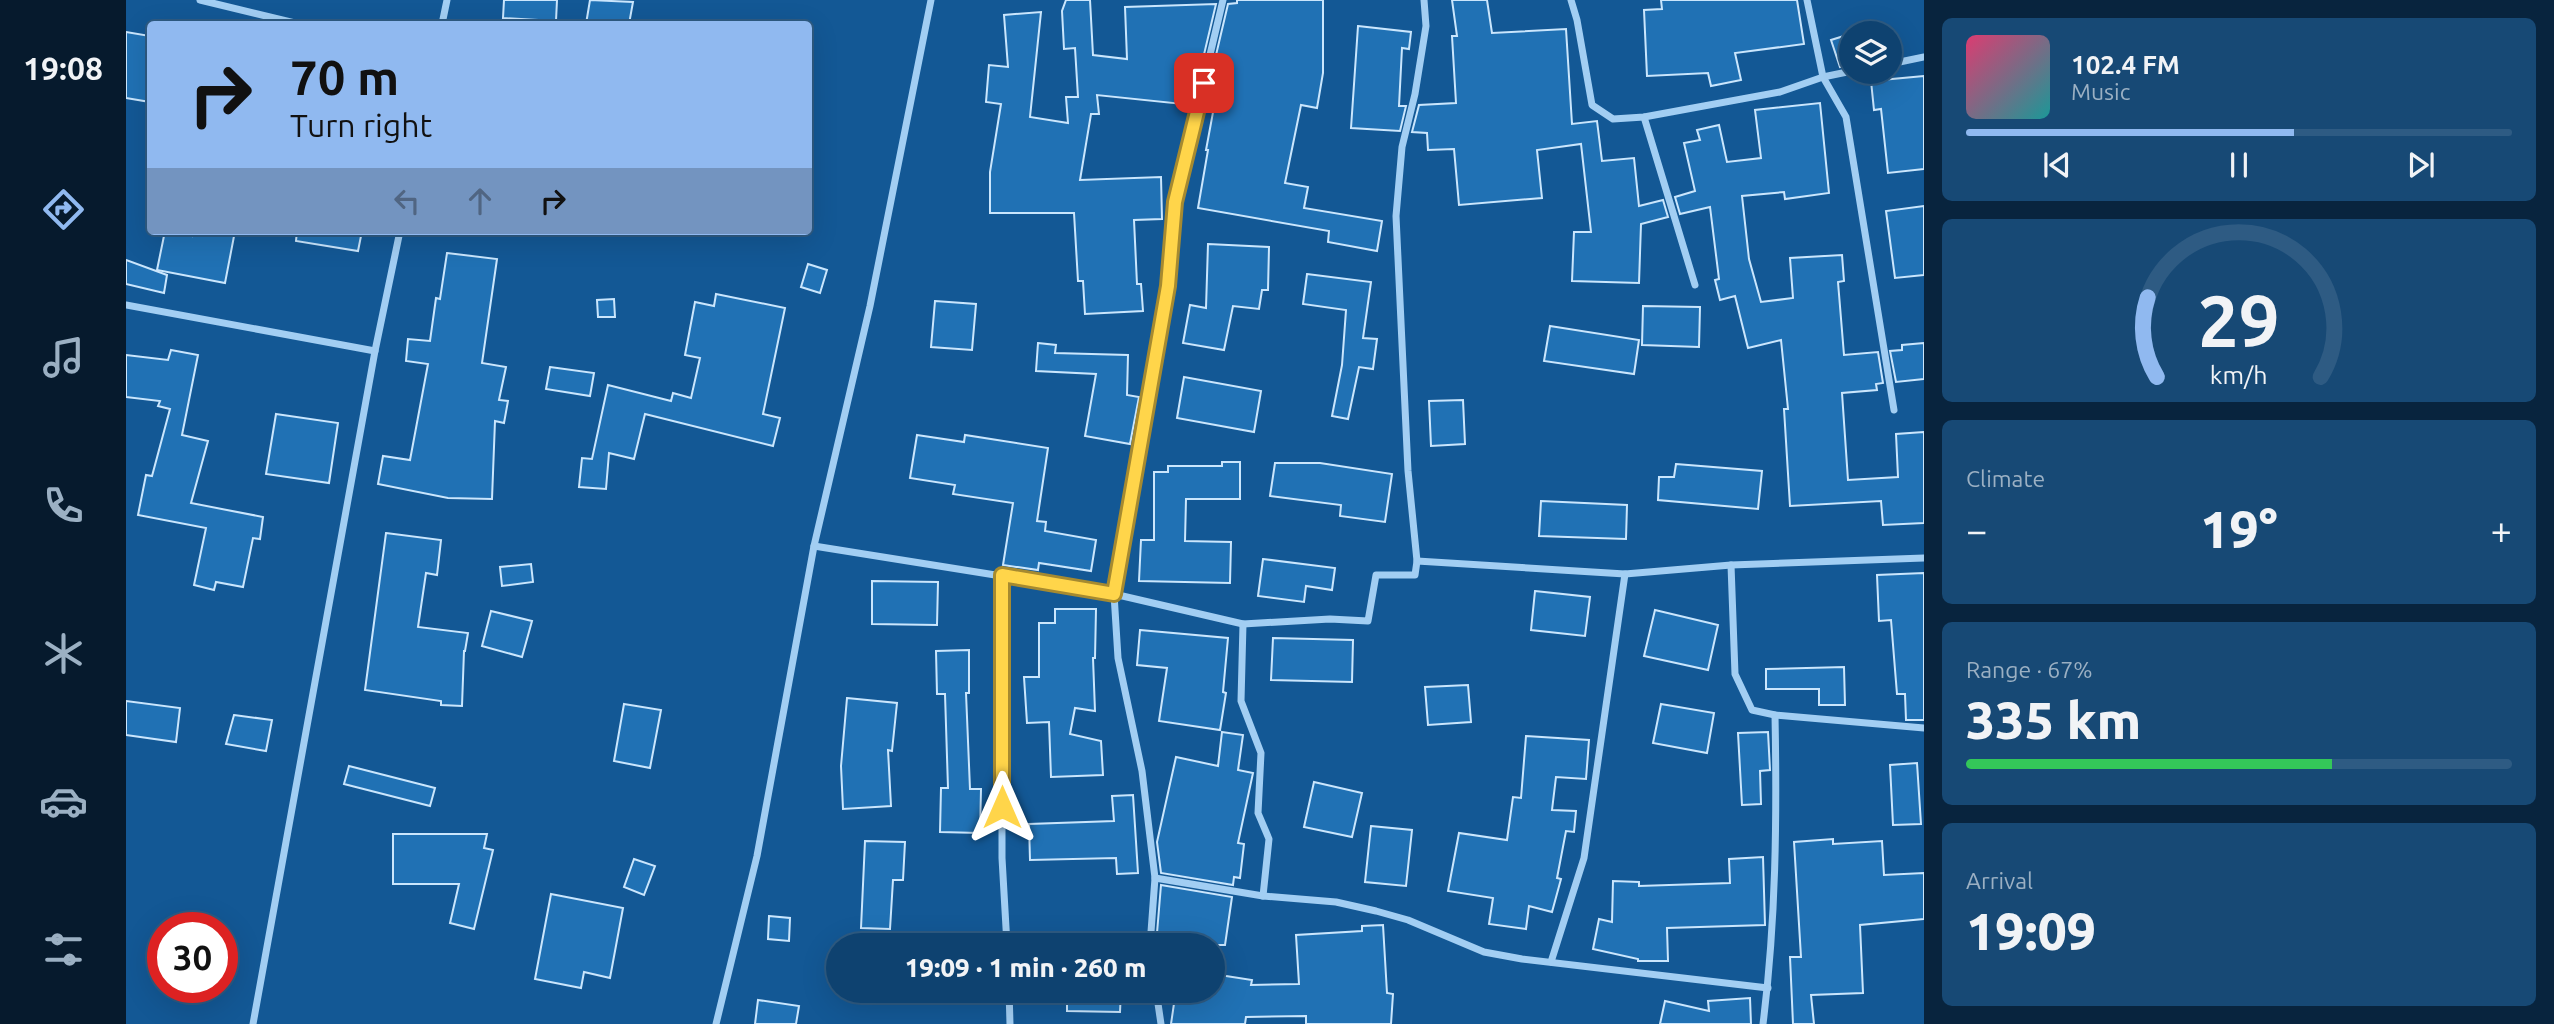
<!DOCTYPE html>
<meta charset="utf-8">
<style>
body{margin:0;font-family:Ubuntu,sans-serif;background:#174975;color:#f1f3f6;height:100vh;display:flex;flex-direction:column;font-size:26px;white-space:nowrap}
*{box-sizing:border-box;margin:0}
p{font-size:23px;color:#9bb0c3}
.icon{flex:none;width:38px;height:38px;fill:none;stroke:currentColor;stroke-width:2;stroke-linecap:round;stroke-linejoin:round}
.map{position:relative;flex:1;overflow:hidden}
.sheet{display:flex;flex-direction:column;gap:18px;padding:18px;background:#08243e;width:630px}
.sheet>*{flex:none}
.hud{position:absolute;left:21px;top:21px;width:665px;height:214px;border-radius:7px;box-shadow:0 7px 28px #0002,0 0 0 2px #2e5b83;background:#90b9f0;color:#111;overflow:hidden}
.fabs{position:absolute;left:1713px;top:21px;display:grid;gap:14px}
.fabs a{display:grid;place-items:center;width:63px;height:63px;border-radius:50%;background:#0e4270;box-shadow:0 7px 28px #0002,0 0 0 2px #2e5b83;font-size:35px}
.speed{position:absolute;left:21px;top:912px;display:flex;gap:14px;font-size:35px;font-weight:700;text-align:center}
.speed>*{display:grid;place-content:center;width:91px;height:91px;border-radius:50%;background:#0e4270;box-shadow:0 7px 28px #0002,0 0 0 2px #2e5b83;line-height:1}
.speed .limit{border:10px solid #d22;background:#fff;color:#111}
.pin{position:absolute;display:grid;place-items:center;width:60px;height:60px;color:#fff;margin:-30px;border-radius:14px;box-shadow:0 4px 10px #0006}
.me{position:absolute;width:77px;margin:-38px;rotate:0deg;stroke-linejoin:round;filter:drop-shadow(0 0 5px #0008)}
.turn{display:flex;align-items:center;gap:24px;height:147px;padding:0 28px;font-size:32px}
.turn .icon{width:91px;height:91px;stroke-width:2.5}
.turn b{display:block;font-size:49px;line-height:60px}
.lanes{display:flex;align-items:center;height:66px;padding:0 28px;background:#0003;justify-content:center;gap:35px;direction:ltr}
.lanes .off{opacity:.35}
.big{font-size:52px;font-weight:800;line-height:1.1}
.sheet .widget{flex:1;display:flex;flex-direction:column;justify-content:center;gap:10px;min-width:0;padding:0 24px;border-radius:10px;background:#174975}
.sheet .dial{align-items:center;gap:0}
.dial svg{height:182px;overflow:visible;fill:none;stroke:#2e5b83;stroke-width:7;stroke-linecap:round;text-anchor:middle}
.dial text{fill:#f1f3f6;stroke:none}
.song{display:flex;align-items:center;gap:21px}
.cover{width:84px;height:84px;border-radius:10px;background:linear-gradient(135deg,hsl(340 70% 55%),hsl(180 70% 35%))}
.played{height:7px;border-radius:4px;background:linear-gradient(90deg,#90b9f0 60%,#2e5b83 60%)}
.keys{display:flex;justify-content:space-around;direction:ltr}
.heat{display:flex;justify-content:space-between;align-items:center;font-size:38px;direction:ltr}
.charge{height:10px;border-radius:5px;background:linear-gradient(90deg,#34c759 67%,#2e5b83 0)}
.trip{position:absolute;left:700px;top:933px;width:399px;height:70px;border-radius:35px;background:#0e4270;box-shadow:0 7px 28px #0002,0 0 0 2px #2e5b83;font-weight:800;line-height:70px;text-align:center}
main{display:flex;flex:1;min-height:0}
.menu{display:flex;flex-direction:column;width:126px;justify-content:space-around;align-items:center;background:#061a2d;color:#9bb0c3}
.menu .icon{width:49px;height:49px}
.menu .on{color:#90b9f0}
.menu b{font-size:32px;color:#f1f3f6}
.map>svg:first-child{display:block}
</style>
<main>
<nav class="menu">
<b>19:08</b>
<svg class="icon on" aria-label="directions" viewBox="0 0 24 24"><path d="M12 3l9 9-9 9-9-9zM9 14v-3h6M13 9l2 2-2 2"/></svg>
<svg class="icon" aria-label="music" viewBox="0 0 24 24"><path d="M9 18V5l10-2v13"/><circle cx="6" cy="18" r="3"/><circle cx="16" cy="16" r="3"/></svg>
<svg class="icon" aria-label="phone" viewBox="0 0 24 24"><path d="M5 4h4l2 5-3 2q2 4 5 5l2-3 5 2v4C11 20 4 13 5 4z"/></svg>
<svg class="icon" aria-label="climate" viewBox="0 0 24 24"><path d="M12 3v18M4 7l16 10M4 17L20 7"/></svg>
<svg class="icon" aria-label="car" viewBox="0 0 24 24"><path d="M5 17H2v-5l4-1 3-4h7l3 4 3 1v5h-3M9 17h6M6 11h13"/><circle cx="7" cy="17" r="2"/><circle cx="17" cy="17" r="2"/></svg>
<svg class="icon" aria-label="filters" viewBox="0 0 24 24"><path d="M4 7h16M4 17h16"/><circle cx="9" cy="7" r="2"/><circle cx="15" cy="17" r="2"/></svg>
</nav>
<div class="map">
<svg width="1798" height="1024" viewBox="0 0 1798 1024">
<rect width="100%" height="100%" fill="#135895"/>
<g fill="#2071b4" stroke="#cae6fd" stroke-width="2">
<path d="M 378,0 L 431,0 L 430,21 L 377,18 Z"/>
<path d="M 464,0 L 507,2 L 503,24 L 460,24 Z"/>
<path d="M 940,0 L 964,0 L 967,55 L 1001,59 L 999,7 L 1090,4 L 1066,105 L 971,95 L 973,114 L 965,114 L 954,180 L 1035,177 L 1036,219 L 1008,220 L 1011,284 L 1015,284 L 1017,311 L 959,314 L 957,281 L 952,281 L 948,213 L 864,213 L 864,172 L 875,104 L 860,102 L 863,65 L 882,67 L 878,15 L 915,12 L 904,117 L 942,123 L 940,97 L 952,97 L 949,48 L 938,49 L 936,11 Z"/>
<path d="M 1111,0 L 1197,0 L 1197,73 L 1191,108 L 1175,105 L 1159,183 L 1182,187 L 1178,208 L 1256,221 L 1251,251 L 1202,242 L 1203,231 L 1072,208 L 1082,150 L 1080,150 L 1088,107 L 1078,106 L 1102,4 L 1111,3 Z"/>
<path d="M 1326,0 L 1361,0 L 1366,33 L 1440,29 L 1446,124 L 1471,121 L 1476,161 L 1508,158 L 1513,206 L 1537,200 L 1542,217 L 1515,224 L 1513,283 L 1446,281 L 1448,232 L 1465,232 L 1455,144 L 1411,150 L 1416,198 L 1333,205 L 1328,149 L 1302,150 L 1301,133 L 1286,132 L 1293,105 L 1330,103 L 1326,36 L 1331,36 Z"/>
<path d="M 1535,0 L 1671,0 L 1678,44 L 1609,53 L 1615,80 L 1585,86 L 1582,73 L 1521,76 L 1518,10 L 1536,9 Z"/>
<path d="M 1232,26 L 1285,32 L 1283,49 L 1276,48 L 1273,106 L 1280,106 L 1274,131 L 1225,128 Z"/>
<path d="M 0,32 L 24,36 L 24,102 L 0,98 Z"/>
<path d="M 1721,35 L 1726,48 L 1726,65 L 1714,67 L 1705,40 Z"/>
<path d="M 1798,76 L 1798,169 L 1762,173 L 1755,109 L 1748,110 L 1745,81 Z"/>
<path d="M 1694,103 L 1703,193 L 1659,199 L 1658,192 L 1616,196 L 1623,259 L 1635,302 L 1667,298 L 1664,258 L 1716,255 L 1718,281 L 1712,282 L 1718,355 L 1752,352 L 1757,383 L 1750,384 L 1751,390 L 1716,393 L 1722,480 L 1772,477 L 1770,434 L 1798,432 L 1798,523 L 1757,525 L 1755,501 L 1664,506 L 1658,409 L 1662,409 L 1655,340 L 1622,348 L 1609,296 L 1594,300 L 1589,280 L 1593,279 L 1584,207 L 1554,214 L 1549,197 L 1569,191 L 1558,143 L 1574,140 L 1571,130 L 1593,125 L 1601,162 L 1635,158 L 1629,110 Z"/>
<path d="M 1798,206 L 1798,275 L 1769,278 L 1760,211 Z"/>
<path d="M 39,231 L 66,236 L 66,231 L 109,231 L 99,283 L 31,270 Z"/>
<path d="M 171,231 L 236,231 L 232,251 L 170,241 Z"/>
<path d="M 1082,244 L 1143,247 L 1142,290 L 1136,290 L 1133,309 L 1107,306 L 1098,350 L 1057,343 L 1064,305 L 1080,308 Z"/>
<path d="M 321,253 L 371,259 L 356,363 L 380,367 L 373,400 L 382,401 L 378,423 L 369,421 L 366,499 L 322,498 L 252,484 L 257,456 L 284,460 L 302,364 L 280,361 L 282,339 L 304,341 L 310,298 L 314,299 Z"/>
<path d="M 0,260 L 41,275 L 38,293 L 0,284 Z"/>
<path d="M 682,264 L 701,270 L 694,293 L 675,287 Z"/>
<path d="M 1181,274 L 1245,282 L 1237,338 L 1251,339 L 1247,369 L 1233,367 L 1222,419 L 1206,416 L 1216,365 L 1220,310 L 1177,304 Z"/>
<path d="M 590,294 L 659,308 L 637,414 L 654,418 L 647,446 L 519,414 L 508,459 L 483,453 L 480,489 L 453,487 L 456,458 L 466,459 L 482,385 L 545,401 L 547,393 L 565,398 L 574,358 L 559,355 L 569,302 L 588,306 Z"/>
<path d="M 488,299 L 489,317 L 472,317 L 471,300 Z"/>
<path d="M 809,301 L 850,304 L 846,350 L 805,347 Z"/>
<path d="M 1517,306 L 1574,307 L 1573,347 L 1516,345 Z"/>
<path d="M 1424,326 L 1513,340 L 1508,374 L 1418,361 Z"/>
<path d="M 912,343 L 930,345 L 929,353 L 1002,355 L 1001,395 L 1013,397 L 1004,444 L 959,436 L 970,374 L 910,371 Z"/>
<path d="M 1798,343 L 1798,379 L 1770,382 L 1764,351 L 1776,350 L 1776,345 Z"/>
<path d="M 45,350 L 72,355 L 56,435 L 82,441 L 65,503 L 137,517 L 134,539 L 127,538 L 117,587 L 90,582 L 88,590 L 68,585 L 80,528 L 12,515 L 20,475 L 26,476 L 44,409 L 32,406 L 34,401 L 0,397 L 0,355 L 42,360 Z"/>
<path d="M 424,367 L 468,373 L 464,396 L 420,389 Z"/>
<path d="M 1058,377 L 1135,391 L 1128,432 L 1051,418 Z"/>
<path d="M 1337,400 L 1339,444 L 1305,446 L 1303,401 Z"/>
<path d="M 150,414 L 212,423 L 203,483 L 140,474 Z"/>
<path d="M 791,435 L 838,442 L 839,435 L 922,448 L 911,521 L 920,522 L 919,531 L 970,540 L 965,571 L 913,563 L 912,570 L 877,565 L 887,503 L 827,494 L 829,485 L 784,478 Z"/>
<path d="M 1096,462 L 1114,462 L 1114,499 L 1060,499 L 1059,541 L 1105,542 L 1104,583 L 1013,581 L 1015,540 L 1028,540 L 1028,472 L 1042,472 L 1042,466 L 1096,466 Z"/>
<path d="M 1149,463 L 1194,463 L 1266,474 L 1259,522 L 1214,516 L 1215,505 L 1144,496 Z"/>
<path d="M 1550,464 L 1636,471 L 1632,509 L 1532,500 L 1533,477 L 1548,477 Z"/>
<path d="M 1415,501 L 1501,505 L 1500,539 L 1413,536 Z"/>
<path d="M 260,533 L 315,540 L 311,575 L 300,573 L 292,627 L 342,633 L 339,651 L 338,651 L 336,706 L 315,705 L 315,701 L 239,690 Z"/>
<path d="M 1137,559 L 1209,568 L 1206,590 L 1180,586 L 1178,602 L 1132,596 Z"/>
<path d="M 405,564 L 407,582 L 376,586 L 374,567 Z"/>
<path d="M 1798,573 L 1798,720 L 1780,720 L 1779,694 L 1771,694 L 1765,620 L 1753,621 L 1751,575 Z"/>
<path d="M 746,581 L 812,582 L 811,625 L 746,624 Z"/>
<path d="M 1409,591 L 1464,597 L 1459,636 L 1405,630 Z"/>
<path d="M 929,609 L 970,609 L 969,658 L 967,658 L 969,711 L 949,708 L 944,734 L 975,741 L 977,775 L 925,777 L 923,722 L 901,723 L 898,677 L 913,677 L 913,623 L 929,623 Z"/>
<path d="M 1529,610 L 1592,625 L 1582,670 L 1518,656 Z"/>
<path d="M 365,611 L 406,621 L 396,657 L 356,646 Z"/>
<path d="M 1014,630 L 1102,638 L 1097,692 L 1100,693 L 1094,730 L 1033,721 L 1041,668 L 1011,665 Z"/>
<path d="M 1147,638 L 1227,640 L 1226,682 L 1145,680 Z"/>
<path d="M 843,650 L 843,693 L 840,693 L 844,789 L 855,789 L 854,833 L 814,832 L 815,788 L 822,788 L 819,694 L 811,694 L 810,651 Z"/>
<path d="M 1718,667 L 1719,705 L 1693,705 L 1693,689 L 1640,689 L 1640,669 Z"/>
<path d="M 1342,685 L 1345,722 L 1302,725 L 1299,687 Z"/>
<path d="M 721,698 L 771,703 L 766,751 L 762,750 L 765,806 L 717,809 L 715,766 Z"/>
<path d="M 0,701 L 54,708 L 50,742 L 0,735 Z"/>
<path d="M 498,704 L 535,710 L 524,768 L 488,761 Z"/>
<path d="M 1535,704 L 1588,713 L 1581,753 L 1527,743 Z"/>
<path d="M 108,715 L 146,720 L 140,751 L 100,744 Z"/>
<path d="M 1096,732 L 1117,735 L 1112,770 L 1127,773 L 1112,843 L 1118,844 L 1114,878 L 1108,877 L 1107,885 L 1035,873 L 1031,842 L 1050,757 L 1092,766 Z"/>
<path d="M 1642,732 L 1644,770 L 1634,771 L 1635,804 L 1616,805 L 1612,733 Z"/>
<path d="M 1400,736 L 1463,740 L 1460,779 L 1430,777 L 1426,810 L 1450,811 L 1448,832 L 1440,831 L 1431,878 L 1435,879 L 1426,912 L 1403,906 L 1400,929 L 1363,924 L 1367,898 L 1322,891 L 1333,833 L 1381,840 L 1387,797 L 1395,798 Z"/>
<path d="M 1791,763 L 1795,824 L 1767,825 L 1764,765 Z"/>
<path d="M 223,766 L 309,788 L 304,806 L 218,784 Z"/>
<path d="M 1188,782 L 1236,793 L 1226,837 L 1178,827 Z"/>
<path d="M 1007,795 L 1012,873 L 991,874 L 990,858 L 904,860 L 903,824 L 988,821 L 986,796 Z"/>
<path d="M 1245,826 L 1286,830 L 1280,886 L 1239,882 Z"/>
<path d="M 267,834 L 361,834 L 358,848 L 367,850 L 348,929 L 324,923 L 333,884 L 267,884 Z"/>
<path d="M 1707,839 L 1707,844 L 1756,841 L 1758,875 L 1798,873 L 1798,919 L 1734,925 L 1737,993 L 1685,995 L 1688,1024 L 1667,1024 L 1664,957 L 1675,957 L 1668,842 Z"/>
<path d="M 739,841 L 779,842 L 777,880 L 767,880 L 764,929 L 735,928 Z"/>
<path d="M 1637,857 L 1639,925 L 1541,928 L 1542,961 L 1512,961 L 1512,959 L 1467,949 L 1473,919 L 1486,922 L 1487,881 L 1513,882 L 1513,886 L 1604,883 L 1603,859 Z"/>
<path d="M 508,859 L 529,866 L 518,895 L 498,887 Z"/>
<path d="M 1035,885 L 1106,897 L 1099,945 L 1030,945 Z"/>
<path d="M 425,894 L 497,908 L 484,978 L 458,972 L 455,988 L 409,979 Z"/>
<path d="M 643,916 L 664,918 L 663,941 L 642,939 Z"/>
<path d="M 1257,925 L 1261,993 L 1267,994 L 1265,1024 L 1180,1024 L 1180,1016 L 1120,1017 L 1119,1024 L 1045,1024 L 1050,990 L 1087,990 L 1087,974 L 1126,980 L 1125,985 L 1173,984 L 1170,935 L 1236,931 L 1236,926 Z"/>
<path d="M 941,990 L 995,990 L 994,1012 L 941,1011 Z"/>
<path d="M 1624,998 L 1625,1024 L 1534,1024 L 1539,1001 L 1583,1011 L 1582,1001 Z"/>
<path d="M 632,1000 L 673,1006 L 670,1024 L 629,1024 Z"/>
</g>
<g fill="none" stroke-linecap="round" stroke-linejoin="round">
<g stroke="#a2cef3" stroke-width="7">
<path d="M 74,0 L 173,24"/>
<path d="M 1445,0 L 1451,20 L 1466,105 L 1487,119 L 1518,117 L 1654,92 L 1697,77 L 1726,71"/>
<path d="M 1681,0 L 1697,77 L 1720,117 L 1768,410"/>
<path d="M 316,24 L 321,0"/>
<path d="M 1764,64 L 1798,57"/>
<path d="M 1518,117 L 1569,285"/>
<path d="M 0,305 L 249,351"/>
<path d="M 688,546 L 988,594 L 1117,624 L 1204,619 L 1242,621 L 1250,575 L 1289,575 L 1291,561 L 1499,574 L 1605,565 L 1798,558"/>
<path d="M 1291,561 L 1282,471 L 1270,216 L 1276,147 L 1289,94 L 1300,26 L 1298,0"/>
<path d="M 1605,565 L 1609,674 L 1626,710 L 1649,715 L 1798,728"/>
<path d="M 876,575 L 876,858 L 881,945"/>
<path d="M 1117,624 L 1115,701 L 1135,753 L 1132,813 L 1143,839 L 1137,896"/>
<path d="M 1029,878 L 1137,896 L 1210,902 L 1250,911 L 1282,920 L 1358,952 L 1396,959 L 1642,988"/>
<path d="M 1024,945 L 1029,878 L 1016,771 L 992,658 L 988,594 L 1042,286 L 1049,202 L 1097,0"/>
<path d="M 1425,962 L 1458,858 L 1499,574"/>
<path d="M 883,990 L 884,1024"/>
<path d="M 1030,990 L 1035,1024"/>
<path d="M 127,1024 L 249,351 L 274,231"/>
<path d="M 590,1024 L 631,856 L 688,546 L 744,306 L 805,0"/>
<path d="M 1637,1024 C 1650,921 1651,818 1649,715"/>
</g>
</g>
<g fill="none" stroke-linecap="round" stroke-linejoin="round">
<defs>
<path id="route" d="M 876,807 L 876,575 L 988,594 L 1042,286 L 1049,202 L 1078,83"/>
</defs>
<use href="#route" stroke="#a68a30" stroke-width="18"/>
<use href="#route" stroke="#ffd54a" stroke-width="12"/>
</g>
</svg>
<div class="fabs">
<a><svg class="icon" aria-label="layers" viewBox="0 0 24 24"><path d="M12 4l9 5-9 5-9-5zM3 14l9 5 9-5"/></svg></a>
</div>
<div class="speed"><div class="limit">30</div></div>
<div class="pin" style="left:1078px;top:83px;background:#d93025"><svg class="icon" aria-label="arrive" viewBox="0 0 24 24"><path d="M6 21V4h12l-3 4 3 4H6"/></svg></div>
<svg class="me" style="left:876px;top:807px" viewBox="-20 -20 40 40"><path d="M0-17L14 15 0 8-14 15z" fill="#ffd54a" stroke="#fff" stroke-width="4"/></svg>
<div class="trip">19:09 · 1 min · 260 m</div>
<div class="hud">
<div class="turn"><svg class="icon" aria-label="right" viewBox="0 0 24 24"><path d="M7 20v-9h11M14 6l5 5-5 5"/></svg><div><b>70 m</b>Turn right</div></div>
<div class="lanes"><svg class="icon off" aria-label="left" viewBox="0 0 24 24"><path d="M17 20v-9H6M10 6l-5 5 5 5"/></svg><svg class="icon off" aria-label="ahead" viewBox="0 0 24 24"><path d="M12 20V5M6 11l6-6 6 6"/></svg><svg class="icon" aria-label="right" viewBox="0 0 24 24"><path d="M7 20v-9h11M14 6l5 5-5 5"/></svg></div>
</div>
</div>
<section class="sheet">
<div class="widget">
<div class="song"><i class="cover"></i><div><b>102.4 FM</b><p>Music</p></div></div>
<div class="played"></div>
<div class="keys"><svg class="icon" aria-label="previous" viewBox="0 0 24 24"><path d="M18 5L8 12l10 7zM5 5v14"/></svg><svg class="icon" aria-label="pause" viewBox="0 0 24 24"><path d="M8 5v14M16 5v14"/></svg><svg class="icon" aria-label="next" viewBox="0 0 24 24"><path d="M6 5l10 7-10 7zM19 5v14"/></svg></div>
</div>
<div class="widget dial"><svg viewBox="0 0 100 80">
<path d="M14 69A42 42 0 1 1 86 69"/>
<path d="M14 69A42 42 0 0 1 10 34" stroke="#90b9f0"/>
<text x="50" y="56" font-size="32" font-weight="700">29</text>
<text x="50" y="72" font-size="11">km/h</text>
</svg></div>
<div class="widget"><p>Climate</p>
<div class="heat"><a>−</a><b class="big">19°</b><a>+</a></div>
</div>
<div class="widget"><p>Range · 67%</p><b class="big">335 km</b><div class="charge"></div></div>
<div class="widget"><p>Arrival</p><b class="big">19:09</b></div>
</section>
</main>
